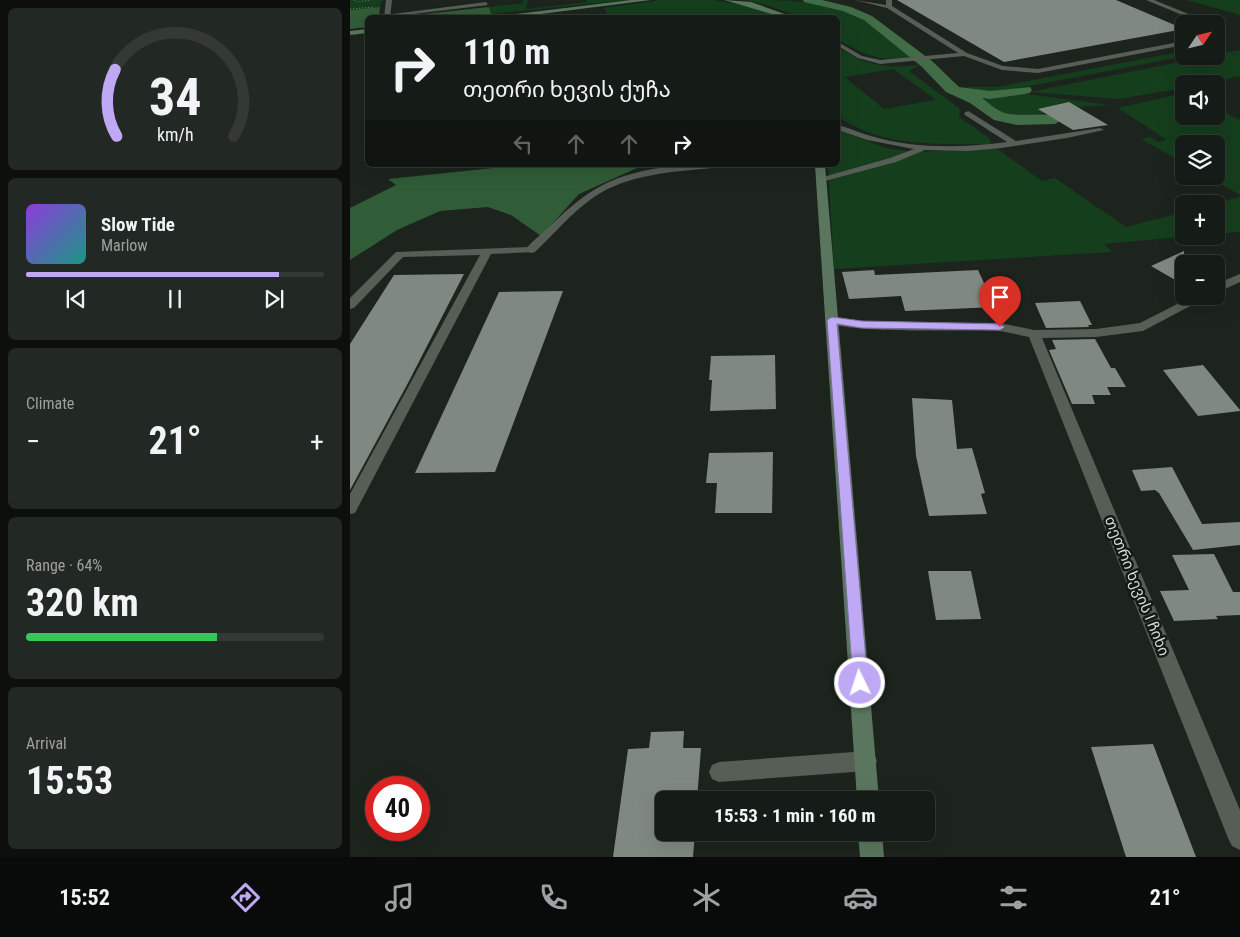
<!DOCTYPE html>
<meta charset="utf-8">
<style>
body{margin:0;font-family:"Roboto Condensed","Noto Sans Georgian",sans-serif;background:#222823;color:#f1f3f6;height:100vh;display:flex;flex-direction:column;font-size:19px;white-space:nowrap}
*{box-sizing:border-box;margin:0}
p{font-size:16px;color:#9da1a1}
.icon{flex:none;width:28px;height:28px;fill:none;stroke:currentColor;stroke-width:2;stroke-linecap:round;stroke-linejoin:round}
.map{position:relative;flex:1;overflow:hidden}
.panel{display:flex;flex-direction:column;gap:8px;padding:8px;background:#0c0f0c;width:350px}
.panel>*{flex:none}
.top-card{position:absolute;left:15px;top:15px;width:475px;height:152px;border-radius:8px;box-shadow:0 5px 20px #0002,0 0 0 1px #343935;background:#151b16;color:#f1f3f6;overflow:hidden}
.needle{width:32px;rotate:55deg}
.buttons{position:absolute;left:825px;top:15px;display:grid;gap:10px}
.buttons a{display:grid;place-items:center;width:50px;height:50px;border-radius:8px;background:#151b16;box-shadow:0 5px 20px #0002,0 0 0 1px #343935;font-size:25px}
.speed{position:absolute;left:15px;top:776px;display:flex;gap:10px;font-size:25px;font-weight:700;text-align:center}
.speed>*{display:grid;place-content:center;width:65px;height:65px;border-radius:50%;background:#151b16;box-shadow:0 5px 20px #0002,0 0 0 1px #343935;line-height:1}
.speed .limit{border:8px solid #d22;background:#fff;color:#111}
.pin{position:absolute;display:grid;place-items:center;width:42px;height:42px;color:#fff;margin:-51px -21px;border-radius:50% 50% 50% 0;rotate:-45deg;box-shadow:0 0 5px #0007}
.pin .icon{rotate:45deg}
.me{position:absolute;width:55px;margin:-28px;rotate:356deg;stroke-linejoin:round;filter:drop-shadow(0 0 4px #0008)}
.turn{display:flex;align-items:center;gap:18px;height:105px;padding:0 15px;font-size:22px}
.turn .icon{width:65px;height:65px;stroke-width:2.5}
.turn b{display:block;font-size:35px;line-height:42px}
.lanes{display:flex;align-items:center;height:48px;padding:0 15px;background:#0003;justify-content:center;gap:25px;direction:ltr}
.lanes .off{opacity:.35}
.big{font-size:38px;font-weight:700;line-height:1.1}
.panel .card{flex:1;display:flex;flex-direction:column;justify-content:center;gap:8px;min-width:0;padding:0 18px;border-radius:8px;background:#222823}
.panel .dial{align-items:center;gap:0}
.dial svg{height:130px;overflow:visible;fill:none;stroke:#343935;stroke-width:7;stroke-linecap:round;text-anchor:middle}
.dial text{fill:#f1f3f6;stroke:none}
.song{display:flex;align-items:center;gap:15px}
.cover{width:60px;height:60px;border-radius:8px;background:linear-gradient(135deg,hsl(270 70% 55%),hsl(170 70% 35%))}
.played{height:5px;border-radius:2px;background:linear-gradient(90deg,#bfa9f4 85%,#343935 85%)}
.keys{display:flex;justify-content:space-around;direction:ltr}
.heat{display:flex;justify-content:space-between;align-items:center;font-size:28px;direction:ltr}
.charge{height:8px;border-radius:4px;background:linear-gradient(90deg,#34c759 64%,#343935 0)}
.trip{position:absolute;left:305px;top:791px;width:280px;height:50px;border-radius:8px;background:#151b16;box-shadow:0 5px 20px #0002,0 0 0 1px #343935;font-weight:700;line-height:50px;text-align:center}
.tabs{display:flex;height:80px;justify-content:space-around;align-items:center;background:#080b09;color:#9da1a1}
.tabs .icon{width:35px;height:35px}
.tabs .current{color:#bfa9f4}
.tabs b{font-size:22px;color:#f1f3f6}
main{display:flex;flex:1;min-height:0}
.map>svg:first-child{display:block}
</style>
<main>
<section class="panel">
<div class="card dial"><svg viewBox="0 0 100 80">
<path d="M14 69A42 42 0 1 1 86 69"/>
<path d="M14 69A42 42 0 0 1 13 28" stroke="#bfa9f4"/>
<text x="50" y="56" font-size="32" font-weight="700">34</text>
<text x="50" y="72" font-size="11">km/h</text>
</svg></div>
<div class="card">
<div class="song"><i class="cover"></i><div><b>Slow Tide</b><p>Marlow</p></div></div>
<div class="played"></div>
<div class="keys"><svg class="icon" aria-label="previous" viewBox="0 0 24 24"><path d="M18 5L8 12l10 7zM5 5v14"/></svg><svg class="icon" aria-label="pause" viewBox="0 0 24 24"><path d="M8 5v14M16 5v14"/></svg><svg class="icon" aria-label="next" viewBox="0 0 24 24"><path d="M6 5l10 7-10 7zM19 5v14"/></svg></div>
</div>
<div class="card"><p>Climate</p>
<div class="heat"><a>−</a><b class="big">21°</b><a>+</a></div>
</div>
<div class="card"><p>Range · 64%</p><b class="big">320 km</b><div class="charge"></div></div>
<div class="card"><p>Arrival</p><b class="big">15:53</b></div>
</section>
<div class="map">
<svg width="890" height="857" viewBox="0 0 890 857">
<rect width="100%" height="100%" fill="#1c241d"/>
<g fill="#153e1d" fill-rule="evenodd">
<path d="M 0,0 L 32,0 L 30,7 L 0,10 Z"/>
<path d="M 174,0 L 178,0 L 176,9 L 237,2 L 236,0 L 276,0 L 141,14 L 139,7 L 173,3 Z"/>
<path d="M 312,0 L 364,0 L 396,6 L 435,17 L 258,17 L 254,8 Z"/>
<path d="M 394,0 C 426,0 483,0 510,17 C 528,28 545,45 561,58 C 526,61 518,56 488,40 L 488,18 L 451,17 L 413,4 Z"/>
<path d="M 837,0 L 890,0 L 890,15 Z"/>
<path d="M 488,47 C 520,67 532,68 570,65 L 559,71 L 610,109 L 609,117 L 639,138 L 641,144 C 590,144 530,148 488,116 ZM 543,69 L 585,99 L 585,100 L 534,109 L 495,77 Z"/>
<path d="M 890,50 L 890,76 L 854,84 L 834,84 L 834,88 L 768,99 L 680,92 Z"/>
<path d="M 834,51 L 834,56 L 836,56 L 660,90 C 644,92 630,95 616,87 L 647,87 Z"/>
<path d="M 669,93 L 760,105 L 727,107 L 665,118 L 652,115 L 633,99 Z"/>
<path d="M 834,93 L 834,116 L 866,116 L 866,108 L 890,120 L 890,195 L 857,176 L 866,176 L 866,144 L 834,144 L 834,163 L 791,139 L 800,137 L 808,142 L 817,140 L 768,108 Z"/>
<path d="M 488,130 L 536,148 L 564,152 L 646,148 L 692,181 L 705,178 L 776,227 L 834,212 L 834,236 L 842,236 L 754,244 L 762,252 L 484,269 L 478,165 L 488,165 Z"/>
<path d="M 890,197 L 890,232 L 866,234 L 866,204 L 864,204 Z"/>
</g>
<g fill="#305c37">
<path d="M 30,7 L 29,17 L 18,18 L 17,27 L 0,29 L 0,10 Z"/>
<path d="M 139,7 L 141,14 L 108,18 L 47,17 Z"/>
<path d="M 171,165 L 287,165 L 287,168 L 229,194 L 191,236 L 161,215 L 138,207 L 90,211 L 47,230 L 0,260 L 0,208 L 46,185 L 38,179 Z"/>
</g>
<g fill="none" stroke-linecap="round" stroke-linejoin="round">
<path fill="#406d46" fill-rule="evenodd" d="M 453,0 L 472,0 L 501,7 L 522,16 L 582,61 L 609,87 L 640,91 L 680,87 L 682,90 L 680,93 L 675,94 L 640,99 L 632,98 C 639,103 647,111 655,113 C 668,118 706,110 713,119 L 705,124 L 667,125 L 644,120 L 620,103 L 596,92 L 572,67 L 514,20 L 493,11 L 454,2 Z"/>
</g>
<g fill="#808981">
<path d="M 547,0 L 766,0 L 834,29 L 654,62 Z"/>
<path d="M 719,102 L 758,125 L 723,130 L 688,109 Z"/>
<path d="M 834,251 L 834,285 L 801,266 Z"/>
<path d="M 524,270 L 525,275 L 628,270 L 645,307 L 555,311 L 551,296 L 499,299 L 492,272 Z"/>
<path d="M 114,274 L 58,383 L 0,490 L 0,344 L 44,275 Z"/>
<path d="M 213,291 L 145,472 L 65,473 L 149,292 Z"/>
<path d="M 730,301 L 742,325 L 738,325 L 739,327 L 696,328 L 685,303 Z"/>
<path d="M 745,339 L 761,368 L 765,368 L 776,387 L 757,387 L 761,395 L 742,395 L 745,404 L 722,404 L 699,350 L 706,349 L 702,340 Z"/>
<path d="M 425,355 L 426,409 L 360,411 L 362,380 L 359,380 L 361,356 Z"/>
<path d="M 853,365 L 890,410 L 890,411 L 848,416 L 813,370 Z"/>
<path d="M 562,398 L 602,400 L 607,449 L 622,448 L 635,493 L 631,494 L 637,514 L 579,516 L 566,456 Z"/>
<path d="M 423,452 L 422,513 L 365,513 L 367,483 L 356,483 L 359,453 Z"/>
<path d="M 822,467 L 852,524 L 890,522 L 890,545 L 843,550 L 809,493 L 805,490 L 791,491 L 782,470 Z"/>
<path d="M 864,554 L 883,592 L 890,592 L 890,615 L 866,616 L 868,619 L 824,621 L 810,591 L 839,590 L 822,555 Z"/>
<path d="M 578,571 L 621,571 L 631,619 L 586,620 Z"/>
<path d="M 334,731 L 333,748 L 351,748 L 347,800 L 314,800 L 314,832 L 345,832 L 343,857 L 263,857 L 278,749 L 299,748 L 301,732 Z"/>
<path d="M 803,744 L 846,857 L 776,857 L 741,747 Z"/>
</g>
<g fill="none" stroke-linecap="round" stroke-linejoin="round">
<g stroke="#787e78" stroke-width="1" stroke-dasharray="1 2" stroke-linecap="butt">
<path d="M 4,0 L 8,2 L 20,0"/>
<path d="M 0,9 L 24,7"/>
</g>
<g fill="#565e56" fill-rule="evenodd">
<path d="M 505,0 L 536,5 L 536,0 L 542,0 L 542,6 L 617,53 L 653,66 L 688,69 L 834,41 L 834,45 L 688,73 L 652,70 L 614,56 L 530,64 L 508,58 L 488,46 L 488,42 L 512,56 L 530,60 L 608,53 L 537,8 Z"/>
<path d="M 796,0 L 804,0 L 863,24 L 854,24 Z"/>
<path d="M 136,2 L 138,5 L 38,17 L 35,15 Z"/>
<path d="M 866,25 L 873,30 L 866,38 Z"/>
<path d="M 618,111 L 666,141 L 750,128 L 754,130 L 717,138 L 651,148 L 618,151 L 575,150 L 546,162 L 471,182 L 466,179 L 540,158 L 564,149 L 517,140 L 488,130 L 488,125 C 499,128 510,133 521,136 C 564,149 613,148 657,142 L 615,115 L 614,113 Z"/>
<path d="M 181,247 L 185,248 L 185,252 L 141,254 L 5,513 L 0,514 L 0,494 L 130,255 L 53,257 L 4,308 L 0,309 L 0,298 L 46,252 Z"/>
<path d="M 517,751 L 524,754 L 527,761 L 524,768 L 517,771 L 369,782 L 362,779 L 359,772 L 362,765 L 369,762 Z"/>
</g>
<g fill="#565e56" fill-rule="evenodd">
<path d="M 36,0 L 42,0 L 40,18 L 34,18 Z"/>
<path d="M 332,165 L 367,165 L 362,168 C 322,172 278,174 244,197 C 222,212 204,234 185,252 L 181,253 L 175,250 C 182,241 192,234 200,226 C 245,182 270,172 332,165 Z"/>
<path d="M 890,274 L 890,282 L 866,293 L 866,284 Z"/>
<path d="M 843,296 L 859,296 L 793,331 L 746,337 L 692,338 L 890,810 L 890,850 L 882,846 L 878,838 L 679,337 C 669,335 658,332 648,331 C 622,329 487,335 476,320 L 482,316 L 512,321 L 650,323 L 684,330 L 746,329 L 790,323 Z"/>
</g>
<g fill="#5b765e" fill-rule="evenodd">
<path d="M 281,0 L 301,0 L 159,18 L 134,18 Z"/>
<path d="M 374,0 L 401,2 L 446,18 L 435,18 Z"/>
<path d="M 18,29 L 18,33 L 0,35 L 0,31 Z"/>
<path d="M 465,165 L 475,165 L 529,800 L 507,800 Z"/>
<path d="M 508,832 L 532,832 L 534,857 L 510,857 Z"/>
</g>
</g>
<path fill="#bfa9f4" stroke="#7c6e9f" d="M 482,317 L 512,321 L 650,324 L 655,327 L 650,330 L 512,328 L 487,324 L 518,683 L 516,688 L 510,690 L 505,688 L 503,683 L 477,320 Z"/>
<g text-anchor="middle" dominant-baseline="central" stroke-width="5" stroke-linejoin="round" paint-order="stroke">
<g font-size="15" fill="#d9ded9" stroke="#131a14">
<text transform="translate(787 586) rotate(68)">თეთრი ხევის I ჩიხი</text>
</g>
</g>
</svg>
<div class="buttons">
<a><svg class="needle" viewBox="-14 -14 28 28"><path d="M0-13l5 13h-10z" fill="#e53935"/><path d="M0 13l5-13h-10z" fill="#9da1a1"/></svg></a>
<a><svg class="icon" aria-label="sound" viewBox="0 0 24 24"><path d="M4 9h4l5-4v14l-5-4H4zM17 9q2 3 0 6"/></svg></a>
<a><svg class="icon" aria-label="layers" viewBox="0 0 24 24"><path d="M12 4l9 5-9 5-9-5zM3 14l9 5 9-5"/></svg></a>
<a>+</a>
<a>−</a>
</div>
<div class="speed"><div class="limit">40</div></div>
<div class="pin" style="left:650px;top:327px;background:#d93025"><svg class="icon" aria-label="arrive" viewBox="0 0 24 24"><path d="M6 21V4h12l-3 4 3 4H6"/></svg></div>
<svg class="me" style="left:510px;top:683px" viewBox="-20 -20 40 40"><circle r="17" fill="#bfa9f4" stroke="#fff" stroke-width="3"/><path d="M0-11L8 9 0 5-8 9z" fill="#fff"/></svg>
<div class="trip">15:53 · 1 min · 160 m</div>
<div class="top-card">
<div class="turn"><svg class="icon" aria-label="right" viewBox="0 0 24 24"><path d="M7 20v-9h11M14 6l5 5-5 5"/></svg><div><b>110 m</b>თეთრი ხევის ქუჩა</div></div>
<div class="lanes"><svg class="icon off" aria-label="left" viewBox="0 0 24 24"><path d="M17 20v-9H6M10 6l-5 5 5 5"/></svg><svg class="icon off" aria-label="ahead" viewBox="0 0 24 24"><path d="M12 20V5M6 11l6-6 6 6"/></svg><svg class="icon off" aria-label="ahead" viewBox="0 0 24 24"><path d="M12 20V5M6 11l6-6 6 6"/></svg><svg class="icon" aria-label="right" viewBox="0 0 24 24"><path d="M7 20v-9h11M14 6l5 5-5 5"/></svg></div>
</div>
</div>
</main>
<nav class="tabs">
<b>15:52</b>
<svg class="icon current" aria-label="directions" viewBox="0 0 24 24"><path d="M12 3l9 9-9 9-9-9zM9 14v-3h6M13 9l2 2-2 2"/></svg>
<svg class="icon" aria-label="music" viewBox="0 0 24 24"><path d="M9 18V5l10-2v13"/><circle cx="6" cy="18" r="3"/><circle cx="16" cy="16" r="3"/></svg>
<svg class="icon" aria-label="phone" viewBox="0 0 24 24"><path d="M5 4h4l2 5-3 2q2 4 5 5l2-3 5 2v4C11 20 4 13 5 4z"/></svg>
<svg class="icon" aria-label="climate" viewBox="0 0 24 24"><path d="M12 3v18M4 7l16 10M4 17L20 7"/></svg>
<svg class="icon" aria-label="car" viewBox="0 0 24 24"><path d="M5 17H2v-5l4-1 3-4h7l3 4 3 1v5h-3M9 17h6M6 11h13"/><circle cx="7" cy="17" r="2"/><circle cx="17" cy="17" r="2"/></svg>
<svg class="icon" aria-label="filters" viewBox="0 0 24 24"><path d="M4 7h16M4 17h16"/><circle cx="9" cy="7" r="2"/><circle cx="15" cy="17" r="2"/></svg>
<b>21°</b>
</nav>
